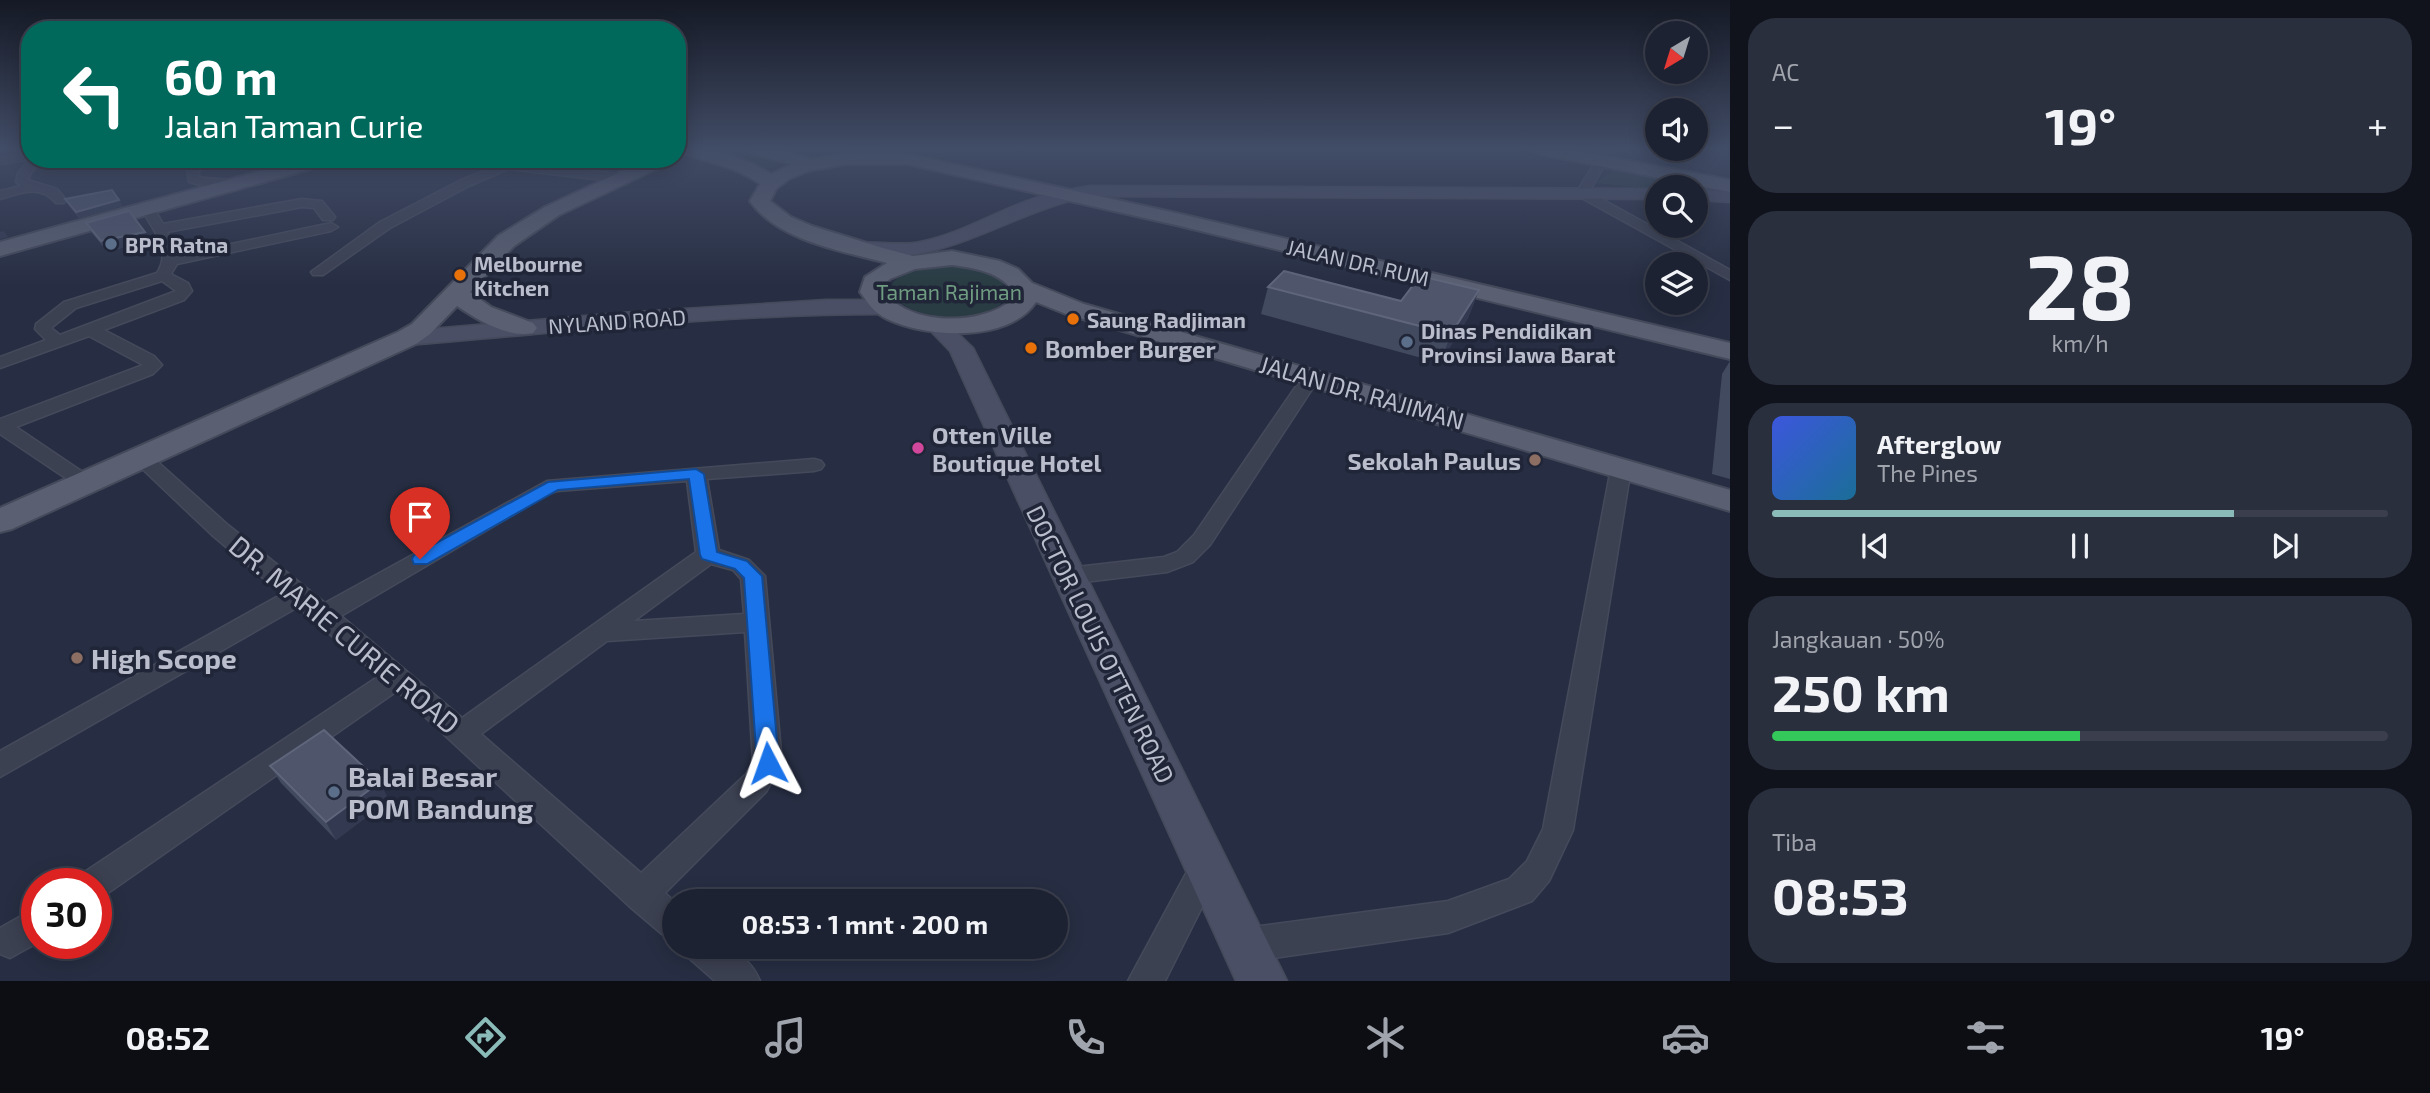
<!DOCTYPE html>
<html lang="id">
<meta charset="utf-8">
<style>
body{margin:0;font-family:"Exo 2",sans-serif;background:#2a2f3e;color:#f1f3f6;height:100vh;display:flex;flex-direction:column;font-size:26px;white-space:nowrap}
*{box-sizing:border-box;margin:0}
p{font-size:23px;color:#a0a4ac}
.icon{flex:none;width:38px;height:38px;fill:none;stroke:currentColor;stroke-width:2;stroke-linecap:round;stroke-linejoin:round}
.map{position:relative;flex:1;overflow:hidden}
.drawer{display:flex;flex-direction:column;gap:18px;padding:18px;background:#10131c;width:700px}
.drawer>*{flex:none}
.hud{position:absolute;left:21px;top:21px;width:665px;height:147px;border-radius:28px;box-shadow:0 4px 18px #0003,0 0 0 2px #3b3f4d;background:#00695c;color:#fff;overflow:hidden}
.needle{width:46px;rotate:218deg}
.controls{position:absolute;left:1645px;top:21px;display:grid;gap:14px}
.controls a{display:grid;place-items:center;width:63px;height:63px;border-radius:50%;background:#1d2232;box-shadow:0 4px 18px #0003,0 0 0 2px #3b3f4d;font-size:35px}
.speed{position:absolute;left:21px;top:868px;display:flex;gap:14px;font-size:35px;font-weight:700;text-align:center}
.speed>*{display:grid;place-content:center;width:91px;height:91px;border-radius:50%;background:#1d2232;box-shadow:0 4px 18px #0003,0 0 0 2px #3b3f4d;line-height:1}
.speed .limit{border:10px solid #d22;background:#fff;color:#111}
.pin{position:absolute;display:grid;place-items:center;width:60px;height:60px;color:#fff;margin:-72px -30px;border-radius:50% 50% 50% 0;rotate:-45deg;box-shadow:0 0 7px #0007}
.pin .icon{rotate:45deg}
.me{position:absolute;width:77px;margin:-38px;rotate:356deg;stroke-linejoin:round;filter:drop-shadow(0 0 5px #0008)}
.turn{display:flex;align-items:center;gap:24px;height:147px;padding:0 28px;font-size:32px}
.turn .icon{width:91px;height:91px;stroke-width:2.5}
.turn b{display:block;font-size:49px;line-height:60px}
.big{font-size:52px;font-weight:700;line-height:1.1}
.drawer .card{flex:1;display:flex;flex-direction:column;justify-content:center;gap:10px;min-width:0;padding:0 24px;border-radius:28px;background:#2a2f3e}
.drawer .dial{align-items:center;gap:0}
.dial b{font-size:91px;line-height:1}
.song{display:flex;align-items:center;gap:21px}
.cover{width:84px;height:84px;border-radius:10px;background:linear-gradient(135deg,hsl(230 70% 55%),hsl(200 70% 35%))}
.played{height:7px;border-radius:4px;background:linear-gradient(90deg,#8bbbb9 75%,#3b3f4d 75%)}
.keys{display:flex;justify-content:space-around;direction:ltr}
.heat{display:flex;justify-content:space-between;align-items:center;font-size:38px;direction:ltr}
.charge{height:10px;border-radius:5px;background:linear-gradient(90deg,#34c759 50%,#3b3f4d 0)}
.trip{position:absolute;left:662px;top:889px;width:406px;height:70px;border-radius:35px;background:#1d2232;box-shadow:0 4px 18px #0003,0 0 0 2px #3b3f4d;font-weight:700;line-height:70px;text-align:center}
.tabs{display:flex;height:112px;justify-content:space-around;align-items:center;background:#0c0e14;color:#a0a4ac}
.tabs .icon{width:49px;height:49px}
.tabs .on{color:#8bbbb9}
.tabs b{font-size:32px;color:#f1f3f6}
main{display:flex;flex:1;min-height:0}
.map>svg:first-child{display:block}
</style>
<main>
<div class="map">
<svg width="1730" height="981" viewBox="0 0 1730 981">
<rect width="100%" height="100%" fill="#272e43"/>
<g fill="#293c43">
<path d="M 702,149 L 743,149 L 785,162 C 768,178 720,159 702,149 Z"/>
<path d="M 1616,169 L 1730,189 L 1730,193 L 1696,191 L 1696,187 L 1657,189 L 1595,183 Z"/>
<path d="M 948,266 C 968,268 1004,270 1008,295 C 990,328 908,322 890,292 L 891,285 C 905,268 927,266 948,266 Z"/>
</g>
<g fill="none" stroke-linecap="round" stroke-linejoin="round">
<defs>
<g id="minor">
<path d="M 30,153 L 30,159 L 43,159 L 30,174 L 28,180 L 57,189 L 66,200 L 64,203 L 56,203 C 40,184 21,193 0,199 L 0,191 L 21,186 L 16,182 L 18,173 L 30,159 L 0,164 L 0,158 Z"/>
<path d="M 195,159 L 207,159 L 208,165 L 199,171 L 199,177 C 213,180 232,177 243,184 C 229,194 205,186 189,182 L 187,169 L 196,163 Z"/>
<path d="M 1597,159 L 1607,161 L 1589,192 L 1730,270 L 1730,280 L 1578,196 L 1576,193 Z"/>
<path d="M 507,162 L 620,174 L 626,178 L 620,182 L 508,169 L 469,186 L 390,228 L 323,275 L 313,275 L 311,272 L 380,222 L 461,180 Z"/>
<path d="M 302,199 L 322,201 L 335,217 L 333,220 L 323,220 L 314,208 L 302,207 L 167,232 L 179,255 L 331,223 L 338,227 L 331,231 L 177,264 L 171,274 L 188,283 L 192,291 L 184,300 L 104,330 L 154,356 L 162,365 L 153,374 L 16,427 L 93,479 L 96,483 L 93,487 L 79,487 L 0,434 L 0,419 L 143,365 L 89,336 L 0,368 L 0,357 L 46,340 L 35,329 L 36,324 L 64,302 L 157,273 C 172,250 153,230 141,208 L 142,205 L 152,205 L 163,224 ZM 162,281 L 176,291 L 60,335 L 51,328 L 76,308 Z"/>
<path d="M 1311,372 L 1320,377 L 1210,545 L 1193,562 L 1167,572 L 1068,584 L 1060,582 L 1056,576 L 1060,570 L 1068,568 L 1164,557 L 1177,552 L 1194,535 L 1305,373 Z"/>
<path d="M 142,452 L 149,454 L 228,525 L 325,603 L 547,481 L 814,459 L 821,461 L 824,465 L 821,469 L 814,471 L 707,479 L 719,550 L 749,560 L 765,576 L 782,763 L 766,792 L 665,893 L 674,901 L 674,939 L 662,934 L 629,906 L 397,691 L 105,895 L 96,898 L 96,884 L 78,884 L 83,873 L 379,676 L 298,607 L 0,777 L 0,751 L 282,594 L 212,535 L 135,462 L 132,458 L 135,454 ZM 687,481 L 696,552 L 462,718 L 341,616 L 548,494 L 557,491 ZM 711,564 L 733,570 L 741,579 L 744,614 L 634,621 ZM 745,632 L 753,762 L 746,774 L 641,873 L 481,734 L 607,641 Z"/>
<path d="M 1621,462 L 1628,464 L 1631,468 L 1573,830 L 1549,881 L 1532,901 L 1448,933 L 1245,962 L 1233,957 L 1228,945 L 1233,933 L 1245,928 L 1448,901 L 1509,879 L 1527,861 L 1543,829 L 1611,468 L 1614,464 Z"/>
<path d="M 1207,850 L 1218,855 L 1223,865 L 1165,981 L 1128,981 L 1196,855 Z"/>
<path d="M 37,907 L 37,943 L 10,958 L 0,954 L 0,928 Z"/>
<path d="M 685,947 C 718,945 745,946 760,981 L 715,981 L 690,959 Z"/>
</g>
<path id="tertiary" d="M 1603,149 L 1617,149 L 1606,164 L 1596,164 L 1594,161 Z"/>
<g id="secondary">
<path d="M 1090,186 L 1657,189 L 1657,199 L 1090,196 C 1009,211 936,274 850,252 L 847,248 L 850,244 C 870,239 897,247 920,242 C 956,235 988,216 1022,203 C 1044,194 1067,190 1090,186 Z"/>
<path d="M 1696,190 L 1730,192 L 1730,202 L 1696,200 Z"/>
<path d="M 826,300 L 884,300 L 892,302 L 895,307 L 892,312 L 884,314 C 725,314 565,332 407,345 L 399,343 L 395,338 L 399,333 L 407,331 L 621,313 Z"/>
<path d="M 935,317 L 943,319 L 973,348 L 1287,981 L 1236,981 L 950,351 L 924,324 L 927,319 Z"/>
</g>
<g id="primary">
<path d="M 680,149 C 712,149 745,157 771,174 L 792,164 L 750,153 L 747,149 L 777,149 L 812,159 L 847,153 L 907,154 L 1176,213 L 1730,343 L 1730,359 L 1176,225 L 907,164 L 847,164 L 808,171 L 789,179 L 776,189 L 770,201 L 791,217 L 812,226 L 883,248 L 913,256 L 952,251 L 1000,261 L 1018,269 L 1032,283 L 1084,304 L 1730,490 L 1730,511 L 1066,314 L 1036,302 C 1009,343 926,338 887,319 C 874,313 868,303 860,292 L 865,277 L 887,263 C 842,251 778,241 750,201 L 760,184 C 738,167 708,163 683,153 ZM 952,265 C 974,268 996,271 1012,289 L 1012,300 C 980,326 911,326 884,292 L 885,284 L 890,279 L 915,269 Z"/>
<path d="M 1531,149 L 1568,149 L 1730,180 L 1730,192 L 1540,154 Z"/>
<path d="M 305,159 L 335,159 L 332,163 L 0,256 L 0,242 Z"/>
<path d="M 648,159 L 672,159 L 669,163 L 559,215 L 514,246 L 470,292 L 491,307 L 533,323 L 537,328 L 533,333 C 509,339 476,319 457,306 L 430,334 L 416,344 L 12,529 L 0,532 L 0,508 L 398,332 L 412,324 L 498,236 L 545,207 Z"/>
</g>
</defs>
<use href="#minor" stroke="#454a5b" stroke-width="3"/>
<use href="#tertiary" stroke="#454a5b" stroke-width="4"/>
<use href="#secondary" stroke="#454a5b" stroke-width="3"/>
<use href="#primary" stroke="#454a5b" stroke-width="4"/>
<use href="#minor" fill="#3c4152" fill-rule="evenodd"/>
<use href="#tertiary" fill="#3c4152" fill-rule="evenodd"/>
<use href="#secondary" fill="#4a4f65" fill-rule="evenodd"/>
<use href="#primary" fill="#5a6072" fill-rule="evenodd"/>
</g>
<g fill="#424a60">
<path d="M 326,159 L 374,159 L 335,169 L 329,167 Z"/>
<path d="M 389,159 L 434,159 L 400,168 Z"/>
<path d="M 65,199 L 119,200 L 122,206 L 79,218 L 69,205 Z"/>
<path d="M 86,223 L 150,242 L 107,251 L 92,233 Z"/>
<path d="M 1268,287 L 1401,301 L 1479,290 L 1468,318 L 1440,363 L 1261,314 Z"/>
<path d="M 1730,361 L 1730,479 L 1712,474 L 1722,374 Z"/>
<path d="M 270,766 L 389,800 L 336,840 L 281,783 Z"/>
</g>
<g fill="#323950">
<path d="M 332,159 L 374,159 L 335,169 Z"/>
<path d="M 398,159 L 434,159 L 400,168 Z"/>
<path d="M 119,200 L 122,206 L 79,218 L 76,212 Z"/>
<path d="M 4,231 L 8,237 L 0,239 L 0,232 Z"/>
<path d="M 145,232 L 150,242 L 107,251 L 101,241 Z"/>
<path d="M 1479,290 L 1468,318 L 1440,363 L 1451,334 Z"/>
<path d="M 380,782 L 389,800 L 336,840 L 326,822 Z"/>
</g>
<g fill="#4f566c" stroke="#5f667b" stroke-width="2">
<path d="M 112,190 L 119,200 L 76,212 L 65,199 Z"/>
<path d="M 129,211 L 145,232 L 101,241 L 86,223 Z"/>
<path d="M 1284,271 L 1401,301 L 1420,276 L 1479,290 L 1451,334 L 1268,287 Z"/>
<path d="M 324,730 L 380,782 L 326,822 L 270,766 Z"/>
</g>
<linearGradient id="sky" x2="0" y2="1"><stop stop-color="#151925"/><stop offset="0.52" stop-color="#414c66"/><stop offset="1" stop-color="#414c66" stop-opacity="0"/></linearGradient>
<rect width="1730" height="286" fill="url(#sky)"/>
<path fill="#1a73e8" stroke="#114b97" stroke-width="2" d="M 696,469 L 704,474 L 717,552 L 747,561 L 762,576 L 779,763 L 775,769 L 768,772 L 760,769 L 757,763 L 744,578 L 735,569 L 702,559 L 700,555 L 689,479 L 558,490 L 427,564 L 414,564 L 412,559 L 414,555 L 548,482 Z"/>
<g fill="#5c6f8a" stroke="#202638" stroke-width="2.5">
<circle cx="111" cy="244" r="7"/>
<circle cx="1407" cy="342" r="7"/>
<circle cx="334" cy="792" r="7"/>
</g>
<g fill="#e8710a" stroke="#202638" stroke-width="2.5">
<circle cx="460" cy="275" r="7"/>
<circle cx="1073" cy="319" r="7"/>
<circle cx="1031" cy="348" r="7"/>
</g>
<circle fill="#d1479c" stroke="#202638" stroke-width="2.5" cx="918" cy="448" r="7"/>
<g fill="#8d6e63" stroke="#202638" stroke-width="2.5">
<circle cx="1535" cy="460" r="7"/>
<circle cx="77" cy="658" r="7"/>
</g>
<g text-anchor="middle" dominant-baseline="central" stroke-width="7" stroke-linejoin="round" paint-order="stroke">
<g font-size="21" font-weight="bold" fill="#b9bdcc" stroke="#202638" text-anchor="start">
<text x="125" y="244">BPR Ratna</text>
<text x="474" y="263">Melbourne<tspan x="474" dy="24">Kitchen</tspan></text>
<text x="1087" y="319">Saung Radjiman</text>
<text x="1421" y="330">Dinas Pendidikan<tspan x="1421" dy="24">Provinsi Jawa Barat</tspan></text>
</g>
<g font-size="21" fill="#b9bdcc" stroke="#202638">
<text transform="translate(1358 262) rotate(13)">JALAN DR. RUM</text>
<text transform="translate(617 321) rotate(-4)">NYLAND ROAD</text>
</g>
<g font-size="21" fill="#709d82" stroke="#202638">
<text x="949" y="291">Taman Rajiman</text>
</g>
<g font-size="24" font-weight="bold" fill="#b9bdcc" stroke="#202638" text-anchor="start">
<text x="1045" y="348">Bomber Burger</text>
<text x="932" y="434">Otten Ville<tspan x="932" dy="28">Boutique Hotel</tspan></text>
<text x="1521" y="460" text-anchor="end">Sekolah Paulus</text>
</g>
<g font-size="24" fill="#b9bdcc" stroke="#202638">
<text transform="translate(1362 392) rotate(16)">JALAN DR. RAJIMAN</text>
<text transform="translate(1101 644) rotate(64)">DOCTOR LOUIS OTTEN ROAD</text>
</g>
<g font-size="28" fill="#b9bdcc" stroke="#202638">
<text transform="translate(345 634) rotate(40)">DR. MARIE CURIE ROAD</text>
</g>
<g font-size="28" font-weight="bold" fill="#b9bdcc" stroke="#202638" text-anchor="start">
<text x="91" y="658">High Scope</text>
<text x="348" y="776">Balai Besar<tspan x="348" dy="32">POM Bandung</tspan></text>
</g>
</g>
</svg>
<div class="controls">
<a><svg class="needle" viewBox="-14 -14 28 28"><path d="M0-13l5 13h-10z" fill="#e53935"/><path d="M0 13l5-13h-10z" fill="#a0a4ac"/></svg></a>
<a><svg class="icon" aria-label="sound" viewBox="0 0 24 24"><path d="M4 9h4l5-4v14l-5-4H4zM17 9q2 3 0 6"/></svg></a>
<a><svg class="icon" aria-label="search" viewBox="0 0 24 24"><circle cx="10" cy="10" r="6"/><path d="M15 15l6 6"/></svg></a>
<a><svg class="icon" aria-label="layers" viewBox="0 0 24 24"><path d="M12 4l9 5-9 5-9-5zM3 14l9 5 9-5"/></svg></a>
</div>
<div class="speed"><div class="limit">30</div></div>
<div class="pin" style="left:420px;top:559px;background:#d93025"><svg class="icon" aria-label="arrive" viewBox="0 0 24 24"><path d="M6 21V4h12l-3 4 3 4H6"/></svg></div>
<svg class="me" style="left:768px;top:763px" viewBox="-20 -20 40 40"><path d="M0-17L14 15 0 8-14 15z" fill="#1a73e8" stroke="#fff" stroke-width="4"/></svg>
<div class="trip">08:53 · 1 mnt · 200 m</div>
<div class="hud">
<div class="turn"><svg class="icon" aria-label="left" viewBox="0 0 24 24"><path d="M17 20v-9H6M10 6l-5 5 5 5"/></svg><div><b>60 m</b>Jalan Taman Curie</div></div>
</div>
</div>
<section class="drawer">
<div class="card"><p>AC</p>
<div class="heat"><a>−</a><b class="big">19°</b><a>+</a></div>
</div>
<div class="card dial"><b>28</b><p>km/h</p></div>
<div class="card">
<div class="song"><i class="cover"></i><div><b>Afterglow</b><p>The Pines</p></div></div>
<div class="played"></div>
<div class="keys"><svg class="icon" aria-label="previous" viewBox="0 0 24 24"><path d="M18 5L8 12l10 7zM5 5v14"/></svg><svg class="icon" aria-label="pause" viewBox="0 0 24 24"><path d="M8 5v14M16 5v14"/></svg><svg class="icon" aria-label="next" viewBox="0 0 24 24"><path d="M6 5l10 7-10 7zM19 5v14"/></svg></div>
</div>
<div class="card"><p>Jangkauan · 50%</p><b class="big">250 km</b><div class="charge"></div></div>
<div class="card"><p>Tiba</p><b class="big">08:53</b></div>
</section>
</main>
<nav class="tabs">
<b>08:52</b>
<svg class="icon on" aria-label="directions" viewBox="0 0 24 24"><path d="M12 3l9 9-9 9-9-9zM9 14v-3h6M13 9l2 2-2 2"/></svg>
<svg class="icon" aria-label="music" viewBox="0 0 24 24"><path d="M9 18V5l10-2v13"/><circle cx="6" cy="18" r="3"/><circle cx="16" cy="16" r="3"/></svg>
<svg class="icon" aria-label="phone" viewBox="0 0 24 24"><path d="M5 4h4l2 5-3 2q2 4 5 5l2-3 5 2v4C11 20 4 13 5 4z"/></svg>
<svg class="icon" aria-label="climate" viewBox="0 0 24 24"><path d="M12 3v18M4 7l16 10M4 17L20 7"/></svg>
<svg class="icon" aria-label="car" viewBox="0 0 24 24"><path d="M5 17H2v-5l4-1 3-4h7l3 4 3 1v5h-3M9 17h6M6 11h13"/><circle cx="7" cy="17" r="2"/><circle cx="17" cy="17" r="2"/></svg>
<svg class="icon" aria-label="filters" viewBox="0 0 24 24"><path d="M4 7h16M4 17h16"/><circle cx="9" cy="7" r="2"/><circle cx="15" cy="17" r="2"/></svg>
<b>19°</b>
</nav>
